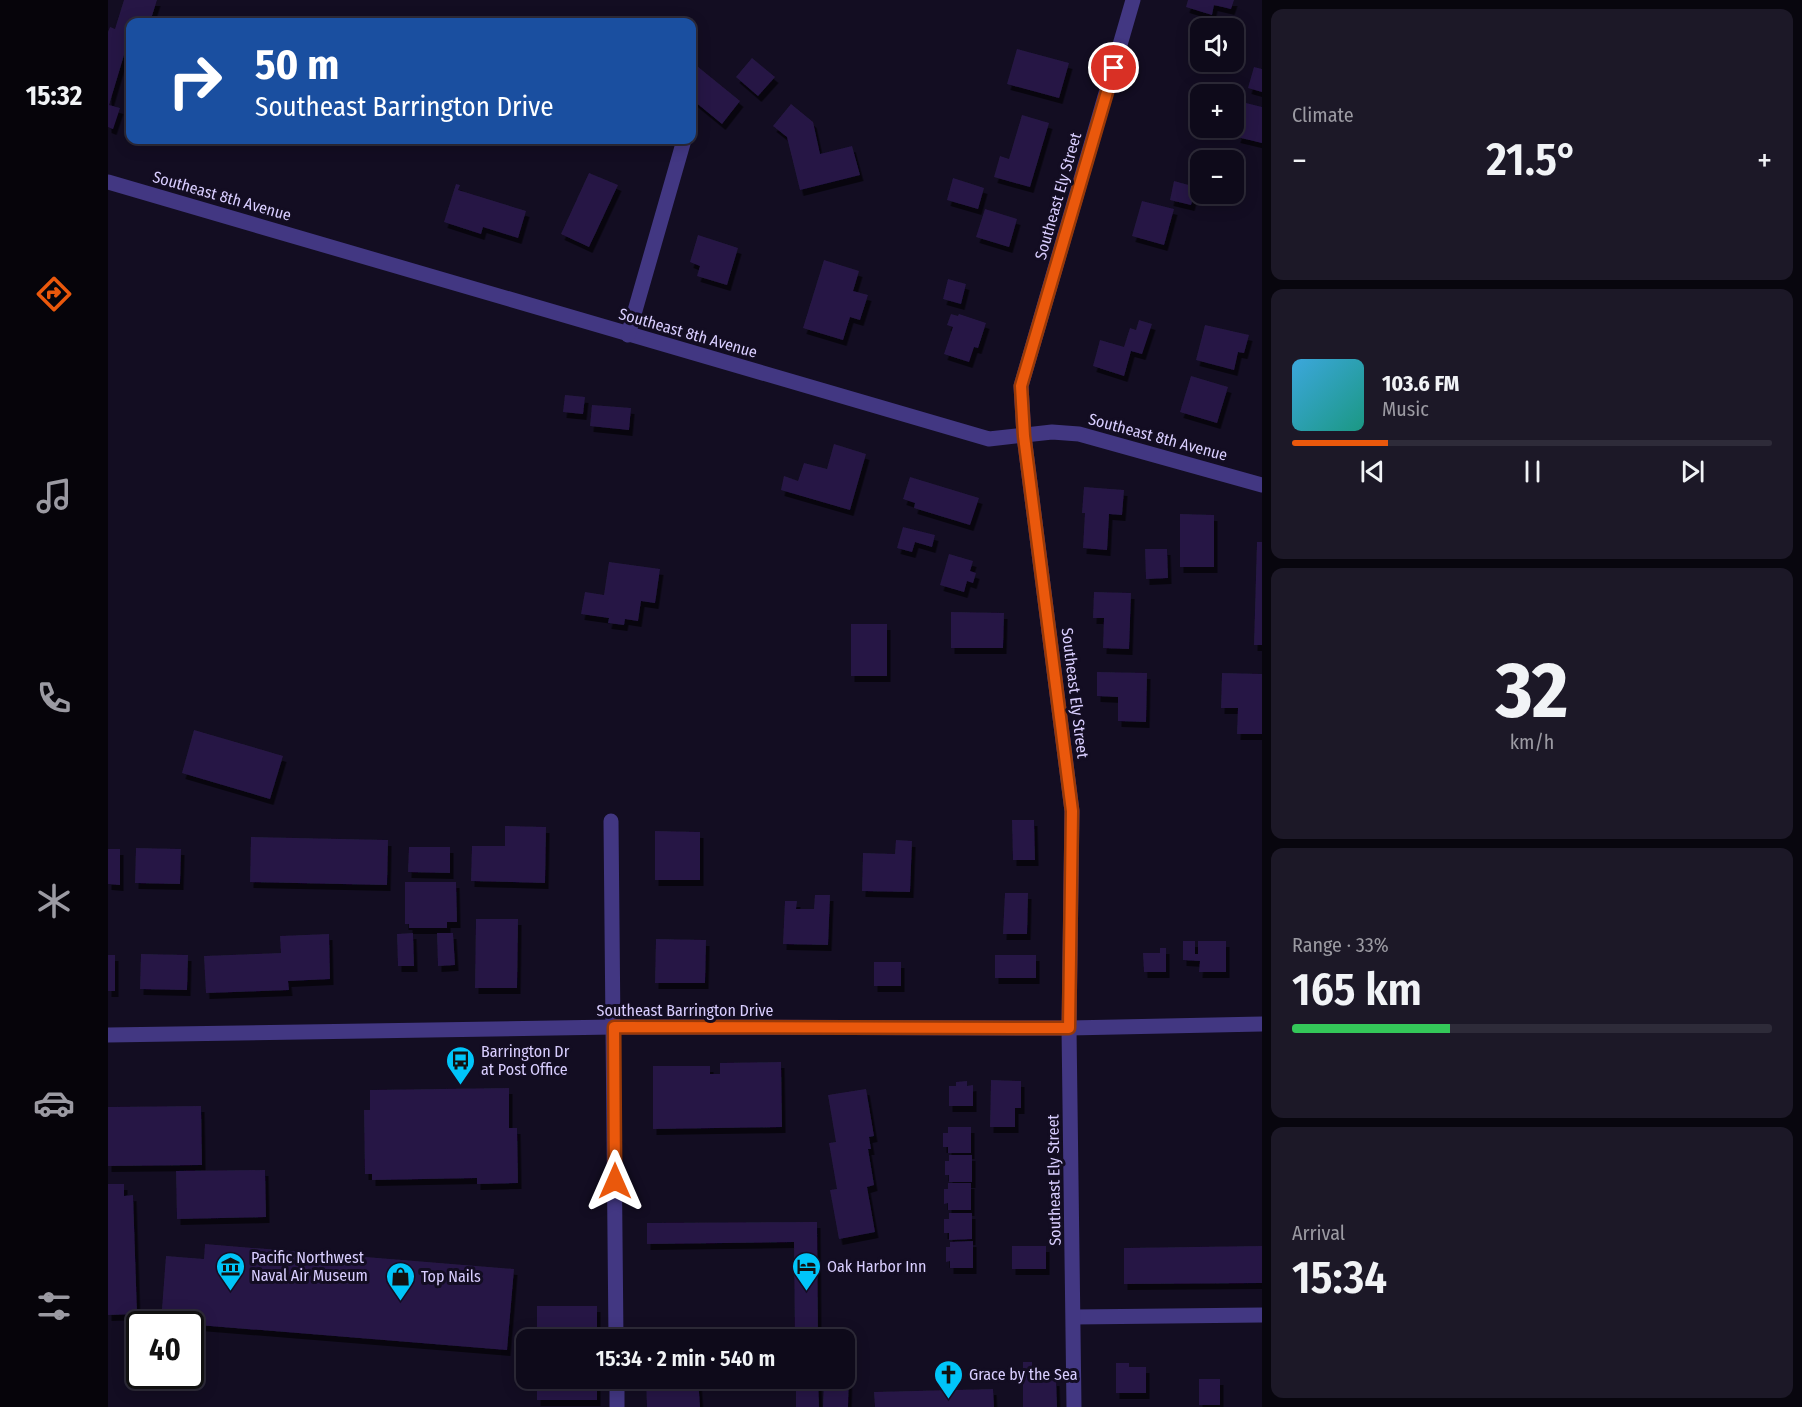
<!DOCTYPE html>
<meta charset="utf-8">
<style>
body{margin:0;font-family:"Fira Sans Condensed",sans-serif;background:#1c1827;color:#f1f3f6;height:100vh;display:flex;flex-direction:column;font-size:22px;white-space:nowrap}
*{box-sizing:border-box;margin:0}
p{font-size:20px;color:#9b9aa2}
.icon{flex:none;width:33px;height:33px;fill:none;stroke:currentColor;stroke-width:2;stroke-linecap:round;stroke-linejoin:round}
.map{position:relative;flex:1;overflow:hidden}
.side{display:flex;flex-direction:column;gap:9px;padding:9px;background:#08060e;width:540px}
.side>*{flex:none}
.guide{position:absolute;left:18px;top:18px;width:570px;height:126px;border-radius:12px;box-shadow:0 3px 15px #0003,0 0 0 2px #2e2b39;background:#1a4fa0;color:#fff;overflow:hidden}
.buttons{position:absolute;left:1082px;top:18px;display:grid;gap:12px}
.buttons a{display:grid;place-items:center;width:54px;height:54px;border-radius:12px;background:#0e0a1a;box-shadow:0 3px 15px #0003,0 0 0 2px #2e2b39;font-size:30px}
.speed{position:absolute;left:18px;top:1311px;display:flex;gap:12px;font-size:30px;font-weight:700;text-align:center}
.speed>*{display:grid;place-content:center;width:78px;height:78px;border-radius:50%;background:#0e0a1a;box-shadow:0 3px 15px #0003,0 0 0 2px #2e2b39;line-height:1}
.speed .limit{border:3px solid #111;border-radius:9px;background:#fff;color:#111}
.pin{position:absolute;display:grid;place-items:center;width:51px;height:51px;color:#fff;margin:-26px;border:3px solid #fff;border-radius:50%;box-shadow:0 2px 6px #0007}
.me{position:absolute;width:66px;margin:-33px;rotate:0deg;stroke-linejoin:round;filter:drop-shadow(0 0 4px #0008)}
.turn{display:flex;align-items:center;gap:21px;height:126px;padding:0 30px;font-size:27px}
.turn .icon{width:78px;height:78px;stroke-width:2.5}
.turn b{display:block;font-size:42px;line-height:51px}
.big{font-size:45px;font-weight:600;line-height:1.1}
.side .tile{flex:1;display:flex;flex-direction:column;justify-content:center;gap:9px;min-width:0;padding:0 21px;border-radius:12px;background:#1c1827}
.side .dial{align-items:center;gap:0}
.dial b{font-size:78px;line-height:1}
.song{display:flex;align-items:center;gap:18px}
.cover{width:72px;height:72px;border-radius:9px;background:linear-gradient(135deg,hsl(200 70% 55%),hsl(170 70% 35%))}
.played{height:6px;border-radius:3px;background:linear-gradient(90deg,#ea580c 20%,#2e2b39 20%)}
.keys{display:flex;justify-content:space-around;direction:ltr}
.heat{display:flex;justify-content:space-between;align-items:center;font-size:33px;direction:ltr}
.charge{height:9px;border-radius:4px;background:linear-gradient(90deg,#34c759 33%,#2e2b39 0)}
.trip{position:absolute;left:408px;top:1329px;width:339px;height:60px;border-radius:12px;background:#0e0a1a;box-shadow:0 3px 15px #0003,0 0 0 2px #2e2b39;font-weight:600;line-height:60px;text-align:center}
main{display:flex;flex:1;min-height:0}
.dock{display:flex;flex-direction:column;width:108px;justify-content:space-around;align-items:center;background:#06040a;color:#9b9aa2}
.dock .icon{width:42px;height:42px}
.dock .current{color:#ea580c}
.dock b{font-size:27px;color:#f1f3f6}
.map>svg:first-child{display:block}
</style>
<main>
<nav class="dock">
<b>15:32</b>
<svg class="icon current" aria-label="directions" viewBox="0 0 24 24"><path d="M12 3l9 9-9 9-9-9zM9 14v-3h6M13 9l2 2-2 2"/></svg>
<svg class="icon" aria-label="music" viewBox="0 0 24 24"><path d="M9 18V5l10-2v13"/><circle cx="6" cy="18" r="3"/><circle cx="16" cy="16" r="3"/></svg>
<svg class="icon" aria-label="phone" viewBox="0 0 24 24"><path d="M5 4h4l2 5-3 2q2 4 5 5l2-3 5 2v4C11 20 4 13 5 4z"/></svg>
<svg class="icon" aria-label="climate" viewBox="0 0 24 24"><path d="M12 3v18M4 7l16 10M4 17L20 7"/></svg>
<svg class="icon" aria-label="car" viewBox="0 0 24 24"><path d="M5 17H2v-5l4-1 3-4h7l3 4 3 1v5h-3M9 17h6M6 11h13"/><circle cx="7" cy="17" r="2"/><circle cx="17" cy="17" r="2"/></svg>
<svg class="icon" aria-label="filters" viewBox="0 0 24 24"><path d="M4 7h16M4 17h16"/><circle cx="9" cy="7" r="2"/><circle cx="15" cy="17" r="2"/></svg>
</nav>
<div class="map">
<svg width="1154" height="1407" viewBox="0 0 1154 1407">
<defs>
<filter id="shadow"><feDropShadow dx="3.5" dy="6" stdDeviation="0" flood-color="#0009"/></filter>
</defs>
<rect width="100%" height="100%" fill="#130d22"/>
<g fill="#261944" filter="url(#shadow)">
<path d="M 16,0 L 49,0 L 42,22 L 22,22 L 22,57 L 16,55 L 1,105 L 12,108 L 5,129 L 0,127 L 0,32 L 2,27 L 7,29 Z"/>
<path d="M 1080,0 L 1126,0 L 1123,9 L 1106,5 L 1104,15 L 1078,7 Z"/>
<path d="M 909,49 L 961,63 L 951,98 L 899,84 Z"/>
<path d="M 644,58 L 667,77 L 650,96 L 628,77 Z"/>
<path d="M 584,62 L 632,101 L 614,124 L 586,101 L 584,104 Z"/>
<path d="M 1146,67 L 1154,69 L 1154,92 L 1140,88 Z"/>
<path d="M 1138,103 L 1154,107 L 1154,143 L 1129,137 Z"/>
<path d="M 683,104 L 705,122 L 712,154 L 744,146 L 752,175 L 692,190 L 679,137 L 665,126 Z"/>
<path d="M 914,115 L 941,123 L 922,187 L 886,177 L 892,156 L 901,159 Z"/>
<path d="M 481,173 L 510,185 L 481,247 L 453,234 Z"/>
<path d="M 845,178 L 876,188 L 870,209 L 839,200 Z"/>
<path d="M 1066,181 L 1088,187 L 1083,205 L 1062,200 Z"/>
<path d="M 348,184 L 352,185 L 350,190 L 418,211 L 410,238 L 375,227 L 373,234 L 336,222 Z"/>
<path d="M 1034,201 L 1066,209 L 1056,245 L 1024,236 Z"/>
<path d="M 877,209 L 909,219 L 901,247 L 868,237 Z"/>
<path d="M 590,235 L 630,248 L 619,285 L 589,276 L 592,266 L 582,262 Z"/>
<path d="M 716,260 L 751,271 L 745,291 L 760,295 L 752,320 L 742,317 L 735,340 L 695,328 Z"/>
<path d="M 840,279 L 858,284 L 853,304 L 835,299 Z"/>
<path d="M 843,314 L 850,316 L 851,314 L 878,323 L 870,348 L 866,347 L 861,362 L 836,354 L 845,327 L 839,325 Z"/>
<path d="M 1031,320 L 1044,324 L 1034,354 L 1023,351 L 1016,376 L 985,366 L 992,340 L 1016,347 L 1022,328 L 1028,330 Z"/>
<path d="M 1097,325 L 1141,335 L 1136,353 L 1130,352 L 1126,370 L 1088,360 Z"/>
<path d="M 1083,376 L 1120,387 L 1109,423 L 1072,412 Z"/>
<path d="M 457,395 L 477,397 L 475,414 L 455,412 Z"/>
<path d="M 484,405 L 523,408 L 521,430 L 482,426 Z"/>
<path d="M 726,444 L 758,454 L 742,510 L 673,490 L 676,476 L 690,481 L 696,463 L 719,469 Z"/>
<path d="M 802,477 L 871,498 L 862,525 L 806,508 L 807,503 L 795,499 Z"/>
<path d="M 976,487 L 1016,490 L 1014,515 L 1001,514 L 999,550 L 975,548 L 977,513 L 974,513 Z"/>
<path d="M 1072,514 L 1106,515 L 1106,567 L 1072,567 Z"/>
<path d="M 795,527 L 827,535 L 824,547 L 807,542 L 804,552 L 789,548 Z"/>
<path d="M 1149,542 L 1154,542 L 1154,645 L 1146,645 Z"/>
<path d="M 1037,549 L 1059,549 L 1060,578 L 1038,579 Z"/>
<path d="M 841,554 L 865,561 L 862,571 L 868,573 L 865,583 L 859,581 L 856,592 L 832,585 Z"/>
<path d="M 501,562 L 552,569 L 547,603 L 533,601 L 530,621 L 517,619 L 516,625 L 500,623 L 501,618 L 473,614 L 477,592 L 496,595 Z"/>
<path d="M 986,592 L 1023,593 L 1021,649 L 995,648 L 996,618 L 985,618 Z"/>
<path d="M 843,612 L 896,613 L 895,648 L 843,648 Z"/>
<rect x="743" y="624" width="36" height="52"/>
<path d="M 989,672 L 1039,673 L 1038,722 L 1010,721 L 1010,697 L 989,696 Z"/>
<path d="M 1114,673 L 1154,674 L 1154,734 L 1129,734 L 1130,708 L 1113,708 Z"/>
<path d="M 86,730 L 175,756 L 162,799 L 74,773 Z"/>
<path d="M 904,820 L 926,820 L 927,860 L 905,860 Z"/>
<path d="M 397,826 L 438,827 L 437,883 L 363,881 L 364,846 L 397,846 Z"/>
<path d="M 547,831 L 592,832 L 592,880 L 547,880 Z"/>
<path d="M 143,837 L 280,840 L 279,885 L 142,882 Z"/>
<path d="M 788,840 L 804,841 L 802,892 L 754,891 L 755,853 L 787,854 Z"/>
<path d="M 301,847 L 342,847 L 342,873 L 300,872 Z"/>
<path d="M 28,848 L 73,849 L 72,884 L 27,883 Z"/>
<path d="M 0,849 L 12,849 L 12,885 L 0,884 Z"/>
<path d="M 297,882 L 348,882 L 349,922 L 339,922 L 339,928 L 301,928 L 301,924 L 297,924 Z"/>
<path d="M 897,893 L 920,893 L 919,934 L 895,934 Z"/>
<path d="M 707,895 L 722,895 L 720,945 L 675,944 L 677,901 L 689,901 L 688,909 L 706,909 Z"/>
<path d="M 368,919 L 410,919 L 409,988 L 367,988 Z"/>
<path d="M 305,933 L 306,966 L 290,966 L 289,934 Z"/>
<path d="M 329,933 L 345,933 L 347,965 L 330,966 Z"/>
<path d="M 221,934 L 222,979 L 180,981 L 181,990 L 98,993 L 96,956 L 173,953 L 172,936 Z"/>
<path d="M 548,939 L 598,940 L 597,983 L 547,983 Z"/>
<path d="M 1075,941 L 1087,941 L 1087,954 L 1090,954 L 1090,941 L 1118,941 L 1118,972 L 1091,972 L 1092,961 L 1075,960 Z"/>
<path d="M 1052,948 L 1058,948 L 1058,972 L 1036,972 L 1035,953 L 1052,953 Z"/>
<path d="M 33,954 L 80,955 L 79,990 L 32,989 Z"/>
<rect x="0" y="955" width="7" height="36"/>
<rect x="887" y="955" width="41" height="23"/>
<rect x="766" y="962" width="27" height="24"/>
<path d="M 673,1062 L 674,1127 L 545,1129 L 545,1066 L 602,1066 L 602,1074 L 612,1074 L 612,1063 Z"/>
<path d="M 883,1080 L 913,1081 L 913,1108 L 907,1108 L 907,1127 L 882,1127 Z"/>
<path d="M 859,1081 L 859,1086 L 865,1085 L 865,1106 L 841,1106 L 841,1086 L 848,1086 L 848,1082 Z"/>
<path d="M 401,1088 L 401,1128 L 409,1128 L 410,1183 L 369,1184 L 369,1178 L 264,1180 L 264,1174 L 257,1174 L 256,1110 L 262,1110 L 262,1090 Z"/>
<path d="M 758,1089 L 766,1136 L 761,1137 L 763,1149 L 760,1149 L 766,1185 L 759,1187 L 767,1232 L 731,1239 L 722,1190 L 729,1189 L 721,1143 L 728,1142 L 720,1095 Z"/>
<path d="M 93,1106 L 94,1165 L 0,1166 L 0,1107 Z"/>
<path d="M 840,1127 L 863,1127 L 863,1153 L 840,1153 L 840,1147 L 835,1147 L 835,1133 L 840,1133 Z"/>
<path d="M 841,1155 L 864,1155 L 864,1182 L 841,1182 L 841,1175 L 837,1175 L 837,1161 L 841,1161 Z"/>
<path d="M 157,1170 L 158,1217 L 69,1219 L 68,1171 Z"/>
<path d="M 840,1183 L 863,1183 L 863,1210 L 840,1210 L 840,1203 L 836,1204 L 836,1189 L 840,1189 Z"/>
<path d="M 0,1184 L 16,1184 L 16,1196 L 25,1195 L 29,1314 L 0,1315 Z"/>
<path d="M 841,1213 L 864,1213 L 864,1239 L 841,1240 L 841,1233 L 836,1233 L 836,1219 L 841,1219 Z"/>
<path d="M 709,1222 L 710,1340 L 687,1340 L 686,1242 L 539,1244 L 539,1223 Z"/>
<path d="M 865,1241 L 865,1268 L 842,1268 L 842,1261 L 838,1262 L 838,1247 L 842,1247 L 842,1242 Z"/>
<path d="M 97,1244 L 406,1269 L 399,1350 L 53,1322 L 58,1256 L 96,1259 Z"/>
<rect x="904" y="1246" width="34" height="23"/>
<path d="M 1154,1246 L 1154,1283 L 1016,1284 L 1016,1248 Z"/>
<rect x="429" y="1306" width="60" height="34"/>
<path d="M 915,1362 L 924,1362 L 924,1380 L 948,1380 L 949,1407 L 915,1407 Z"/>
<path d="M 1008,1363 L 1021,1363 L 1021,1367 L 1038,1367 L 1038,1393 L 1008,1393 Z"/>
<path d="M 736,1367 L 741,1367 L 740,1407 L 715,1407 L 716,1378 L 736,1378 Z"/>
<rect x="429" y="1378" width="60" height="22"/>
<path d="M 538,1378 L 590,1378 L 592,1407 L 539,1407 Z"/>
<path d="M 688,1378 L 710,1378 L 711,1407 L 688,1407 Z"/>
<rect x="1091" y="1379" width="21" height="26"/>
<path d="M 885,1389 L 886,1407 L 767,1407 L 766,1392 Z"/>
</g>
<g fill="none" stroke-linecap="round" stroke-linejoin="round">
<g stroke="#423782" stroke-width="15">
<path d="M 0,182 L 881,439 L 944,432 L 971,434 L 1154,485"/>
<path d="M 520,335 L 576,140"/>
<path d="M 503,821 L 508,1340"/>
<path d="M 0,1035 L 506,1027 L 961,1028 L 1154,1024"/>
<path d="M 966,1317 L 1154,1315"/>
<path d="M 509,1378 L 509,1407"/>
<path d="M 966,1407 L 961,1028 L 964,811 L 916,436 L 913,386 L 1025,0"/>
</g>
</g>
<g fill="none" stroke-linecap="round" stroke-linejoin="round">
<defs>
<path id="route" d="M 507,1181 L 506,1027 L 961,1028 L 964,811 L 916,436 L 913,386 L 1006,68"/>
</defs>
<use href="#route" stroke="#983908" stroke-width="15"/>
<use href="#route" stroke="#ea580c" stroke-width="10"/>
</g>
<defs>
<symbol id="bus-pin" viewBox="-11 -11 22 30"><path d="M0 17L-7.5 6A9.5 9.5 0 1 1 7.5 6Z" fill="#00c5f9" stroke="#130d22"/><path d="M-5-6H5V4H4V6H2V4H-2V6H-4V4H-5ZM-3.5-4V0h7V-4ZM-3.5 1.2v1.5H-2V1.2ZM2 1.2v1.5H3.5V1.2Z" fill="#111"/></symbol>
<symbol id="museum-pin" viewBox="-11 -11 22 30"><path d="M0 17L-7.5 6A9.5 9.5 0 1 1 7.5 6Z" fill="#00c5f9" stroke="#130d22"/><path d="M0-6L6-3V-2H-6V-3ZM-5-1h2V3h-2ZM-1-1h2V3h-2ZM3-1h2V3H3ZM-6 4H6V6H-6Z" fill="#111"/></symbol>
<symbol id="hotel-pin" viewBox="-11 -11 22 30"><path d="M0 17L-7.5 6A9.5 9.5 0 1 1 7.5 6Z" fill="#00c5f9" stroke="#130d22"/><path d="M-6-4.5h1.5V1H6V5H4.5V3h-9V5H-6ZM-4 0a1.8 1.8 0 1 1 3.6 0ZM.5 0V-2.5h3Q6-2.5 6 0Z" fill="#111"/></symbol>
<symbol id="shop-pin" viewBox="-11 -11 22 30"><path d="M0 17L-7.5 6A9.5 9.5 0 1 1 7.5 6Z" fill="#00c5f9" stroke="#130d22"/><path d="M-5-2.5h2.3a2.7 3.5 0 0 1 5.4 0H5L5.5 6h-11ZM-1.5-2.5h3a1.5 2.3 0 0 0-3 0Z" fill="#111"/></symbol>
<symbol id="church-pin" viewBox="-11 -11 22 30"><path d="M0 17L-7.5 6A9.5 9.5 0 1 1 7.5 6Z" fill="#00c5f9" stroke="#130d22"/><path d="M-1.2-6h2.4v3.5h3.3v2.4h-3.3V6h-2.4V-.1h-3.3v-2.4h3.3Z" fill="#111"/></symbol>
</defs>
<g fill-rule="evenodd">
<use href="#bus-pin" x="336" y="1044" width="33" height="45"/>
<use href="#museum-pin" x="106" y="1250" width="33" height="45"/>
<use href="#hotel-pin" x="682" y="1250" width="33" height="45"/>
<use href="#shop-pin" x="276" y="1260" width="33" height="45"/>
<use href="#church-pin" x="824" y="1358" width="33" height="45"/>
</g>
<g text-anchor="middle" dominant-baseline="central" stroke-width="6" stroke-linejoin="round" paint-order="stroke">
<g font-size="16" fill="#d9ceff" stroke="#130d22">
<text transform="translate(114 196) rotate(16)">Southeast 8th Avenue</text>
<text transform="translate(950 196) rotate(-74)">Southeast Ely Street</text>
<text transform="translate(580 333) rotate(16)">Southeast 8th Avenue</text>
<text transform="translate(1050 437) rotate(15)">Southeast 8th Avenue</text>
<text transform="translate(967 693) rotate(83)">Southeast Ely Street</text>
<text x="577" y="1010">Southeast Barrington Drive</text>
<text transform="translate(946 1180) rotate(-91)">Southeast Ely Street</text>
</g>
<g font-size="16" fill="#d9ceff" stroke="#130d22" text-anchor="start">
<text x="373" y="1051">Barrington Dr<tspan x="373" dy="18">at Post Office</tspan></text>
<text x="143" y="1257">Pacific Northwest<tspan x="143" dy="18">Naval Air Museum</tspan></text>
<text x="719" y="1266">Oak Harbor Inn</text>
<text x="313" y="1276">Top Nails</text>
<text x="861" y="1374">Grace by the Sea</text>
</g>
</g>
</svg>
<div class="buttons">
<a><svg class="icon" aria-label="sound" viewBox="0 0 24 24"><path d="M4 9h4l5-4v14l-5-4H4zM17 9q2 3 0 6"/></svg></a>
<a>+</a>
<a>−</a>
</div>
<div class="speed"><div class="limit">40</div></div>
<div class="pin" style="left:1006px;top:68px;background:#d93025"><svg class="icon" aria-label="arrive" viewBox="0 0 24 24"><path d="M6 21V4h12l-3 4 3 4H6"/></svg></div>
<svg class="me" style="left:507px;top:1181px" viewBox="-20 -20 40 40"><path d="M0-17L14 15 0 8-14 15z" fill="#ea580c" stroke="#fff" stroke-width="4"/></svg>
<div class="trip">15:34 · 2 min · 540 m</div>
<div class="guide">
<div class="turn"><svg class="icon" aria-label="right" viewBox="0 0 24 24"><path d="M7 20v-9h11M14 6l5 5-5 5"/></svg><div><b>50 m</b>Southeast Barrington Drive</div></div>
</div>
</div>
<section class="side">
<div class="tile"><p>Climate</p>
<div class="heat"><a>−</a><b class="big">21.5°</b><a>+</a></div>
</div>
<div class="tile">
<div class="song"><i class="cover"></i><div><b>103.6 FM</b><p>Music</p></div></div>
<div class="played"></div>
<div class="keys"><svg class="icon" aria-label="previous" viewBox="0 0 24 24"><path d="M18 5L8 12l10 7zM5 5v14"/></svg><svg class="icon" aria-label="pause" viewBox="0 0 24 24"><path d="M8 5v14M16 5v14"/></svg><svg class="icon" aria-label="next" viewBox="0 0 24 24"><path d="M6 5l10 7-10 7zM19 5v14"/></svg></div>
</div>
<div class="tile dial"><b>32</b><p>km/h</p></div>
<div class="tile"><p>Range · 33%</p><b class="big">165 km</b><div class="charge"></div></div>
<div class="tile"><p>Arrival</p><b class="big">15:34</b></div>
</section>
</main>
